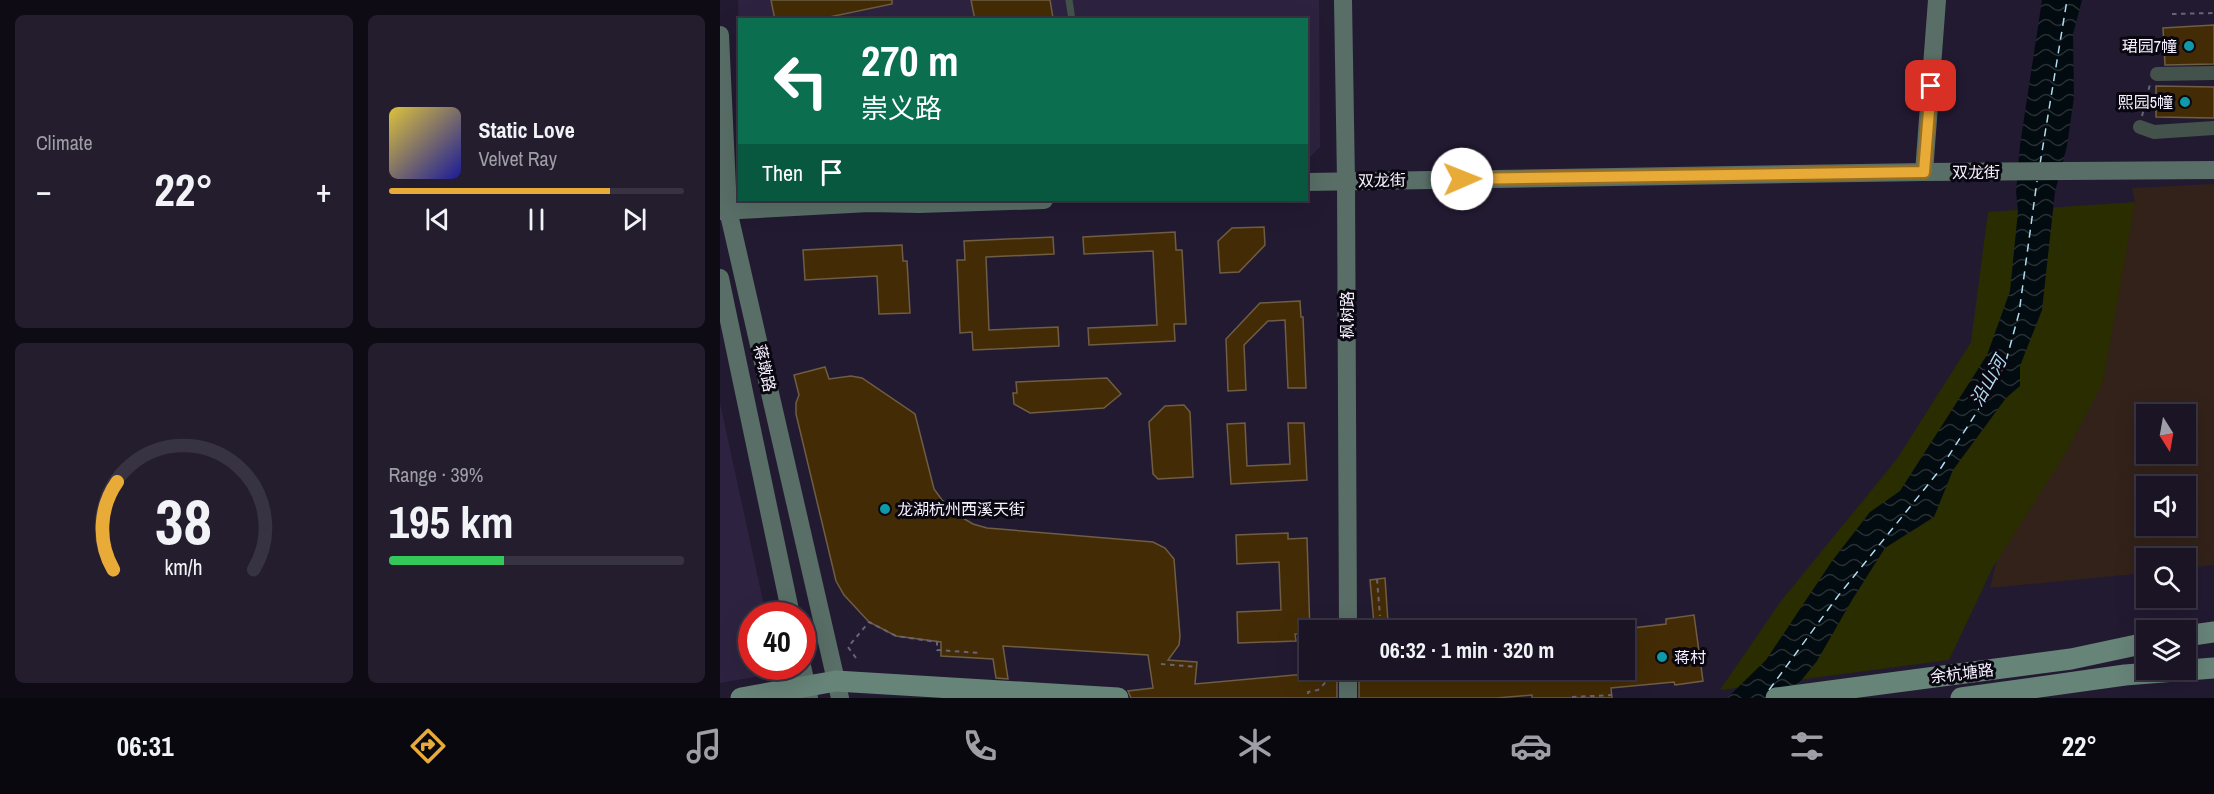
<!DOCTYPE html>
<meta charset="utf-8">
<style>
body{margin:0;font-family:"Archivo Narrow","Noto Sans SC",sans-serif;background:#231d2d;color:#f1f3f6;height:100vh;display:flex;flex-direction:column;font-size:22px;white-space:nowrap}
*{box-sizing:border-box;margin:0}
p{font-size:20px;color:#9f9ea7}
.icon{flex:none;width:33px;height:33px;fill:none;stroke:currentColor;stroke-width:2;stroke-linecap:round;stroke-linejoin:round}
.map{position:relative;flex:1;overflow:hidden}
.side{display:flex;flex-direction:column;gap:15px;padding:15px;background:#0e0b14;width:720px}
.side>*{flex:none}
.banner{position:absolute;left:18px;top:18px;width:570px;height:183px;border-radius:0px;box-shadow:0 6px 24px #0002,0 0 0 2px #383342;background:#0b6e4f;color:#fff;overflow:hidden}
.needle{width:39px;rotate:169deg}
.tools{position:absolute;left:1416px;top:404px;display:grid;gap:12px}
.tools a{display:grid;place-items:center;width:60px;height:60px;border-radius:0px;background:#1a1425;box-shadow:0 6px 24px #0002,0 0 0 2px #383342;font-size:30px}
.speed{position:absolute;left:18px;top:602px;display:flex;gap:12px;font-size:30px;font-weight:700;text-align:center}
.speed>*{display:grid;place-content:center;width:78px;height:78px;border-radius:50%;background:#1a1425;box-shadow:0 6px 24px #0002,0 0 0 2px #383342;line-height:1}
.speed .limit{border:9px solid #d22;background:#fff;color:#111}
.pin{position:absolute;display:grid;place-items:center;width:51px;height:51px;color:#fff;margin:-26px;border-radius:12px;box-shadow:0 3px 9px #0006}
.me{position:absolute;width:66px;margin:-33px;rotate:89deg;stroke-linejoin:round;filter:drop-shadow(0 0 4px #0008)}
.turn{display:flex;align-items:center;gap:21px;height:126px;padding:0 24px;font-size:27px}
.turn .icon{width:78px;height:78px;stroke-width:2.5}
.turn b{display:block;font-size:42px;line-height:51px}
.then{display:flex;align-items:center;height:57px;padding:0 24px;background:#0003;gap:12px;font-size:22px}
.big{font-size:45px;font-weight:800;line-height:1.1}
.side .card{flex:1;display:flex;flex-direction:column;justify-content:center;gap:9px;min-width:0;padding:0 21px;border-radius:9px;background:#231d2d}
.side .dial{align-items:center;gap:0}
.dial svg{height:156px;overflow:visible;fill:none;stroke:#383342;stroke-width:7;stroke-linecap:round;text-anchor:middle}
.dial text{fill:#f1f3f6;stroke:none}
.song{display:flex;align-items:center;gap:18px}
.cover{width:72px;height:72px;border-radius:9px;background:linear-gradient(135deg,hsl(50 70% 55%),hsl(240 70% 35%))}
.played{height:6px;border-radius:3px;background:linear-gradient(90deg,#e8ab37 75%,#383342 75%)}
.keys{display:flex;justify-content:space-around;direction:ltr}
.heat{display:flex;justify-content:space-between;align-items:center;font-size:33px;direction:ltr}
.charge{height:9px;border-radius:4px;background:linear-gradient(90deg,#34c759 39%,#383342 0)}
.side .tiles{flex:1;display:grid;gap:15px;grid-template-columns:repeat(2,1fr)}
.trip{position:absolute;left:579px;top:620px;width:336px;height:60px;border-radius:0px;background:#1a1425;box-shadow:0 6px 24px #0002,0 0 0 2px #383342;font-weight:800;line-height:60px;text-align:center}
.tab-bar{display:flex;height:96px;justify-content:space-around;align-items:center;background:#0a080f;color:#9f9ea7}
.tab-bar .icon{width:42px;height:42px}
.tab-bar .active{color:#e8ab37}
.tab-bar b{font-size:27px;color:#f1f3f6}
main{display:flex;flex:1;min-height:0}
.map>svg:first-child{display:block}
</style>
<main>
<section class="side">
<div class="tiles">
<div class="card"><p>Climate</p>
<div class="heat"><a>−</a><b class="big">22°</b><a>+</a></div>
</div>
<div class="card">
<div class="song"><i class="cover"></i><div><b>Static Love</b><p>Velvet Ray</p></div></div>
<div class="played"></div>
<div class="keys"><svg class="icon" aria-label="previous" viewBox="0 0 24 24"><path d="M18 5L8 12l10 7zM5 5v14"/></svg><svg class="icon" aria-label="pause" viewBox="0 0 24 24"><path d="M8 5v14M16 5v14"/></svg><svg class="icon" aria-label="next" viewBox="0 0 24 24"><path d="M6 5l10 7-10 7zM19 5v14"/></svg></div>
</div>
<div class="card dial"><svg viewBox="0 0 100 80">
<path d="M14 69A42 42 0 1 1 86 69"/>
<path d="M14 69A42 42 0 0 1 16 24" stroke="#e8ab37"/>
<text x="50" y="56" font-size="32" font-weight="700">38</text>
<text x="50" y="72" font-size="11">km/h</text>
</svg></div>
<div class="card"><p>Range · 39%</p><b class="big">195 km</b><div class="charge"></div></div>
</div>
</section>
<div class="map">
<svg width="1494" height="698" viewBox="0 0 1494 698">
<defs>
<pattern id="water-waves" width="16" height="10" patternUnits="userSpaceOnUse" patternTransform="scale(1.5)"><rect width="16" height="10" fill="#020b10"/><path d="M0 5q4-4 8 0t8 0" fill="none" stroke="#282f34"/></pattern>
</defs>
<rect width="100%" height="100%" fill="#221a31"/>
<g fill="#2d2340">
<path d="M 18,0 L 599,0 L 600,147 L 587,160 L 586,20 L 20,20 L 19,37 Z"/>
<path d="M 0,403 L 46,615 L 32,615 L 32,666 L 50,666 L 40,676 L 0,683 Z"/>
</g>
<path fill="#322219" fill-rule="evenodd" d="M 1494,184 L 1494,565 L 1466,568 L 1466,558 L 1426,558 L 1426,573 L 1270,588 L 1281,542 L 1415,202 L 1412,188 ZM 1426,414 L 1466,414 L 1466,453 L 1426,453 ZM 1426,486 L 1466,486 L 1466,525 L 1426,525 Z"/>
<path fill="#2a2d00" d="M 1415,202 L 1383,382 L 1347,451 L 1273,567 L 1229,660 L 1000,690 L 1061,601 L 1177,459 L 1251,342 L 1268,212 Z"/>
<path fill="url(#water-waves)" d="M 1322,0 L 1362,0 L 1353,34 L 1354,97 L 1347,146 L 1335,192 L 1322,310 L 1300,366 L 1300,386 L 1286,398 L 1233,470 L 1214,517 L 1165,548 L 1132,600 L 1097,661 L 1067,698 L 1007,698 L 1046,660 L 1112,561 L 1150,512 L 1180,491 L 1267,355 L 1290,291 L 1298,211 L 1296,192 L 1300,145 Z"/>
<g fill="none" stroke-linecap="round" stroke-linejoin="round">
<g stroke="#b2ddf1" stroke-width="1.5" stroke-dasharray="8 6" stroke-linecap="butt">
<path d="M 1320,164 L 1347,0"/>
<path d="M 1049,690 L 1118,596 L 1219,471 L 1276,382 L 1286,361 L 1299,313 L 1317,181"/>
</g>
</g>
<g fill="#432c05" stroke="#6f5d44" stroke-width="1.5">
<path d="M 51,0 L 172,0 L 172,4 L 95,20 L 55,20 Z"/>
<path d="M 251,0 L 330,0 L 333,18 L 324,20 L 255,20 Z"/>
<path d="M 1494,25 L 1494,64 L 1445,65 L 1443,28 Z"/>
<path d="M 1436,86 L 1494,87 L 1494,118 L 1436,117 Z"/>
<path d="M 544,227 L 545,245 L 519,272 L 500,273 L 498,241 L 512,228 Z"/>
<path d="M 455,232 L 456,250 L 462,250 L 466,324 L 454,324 L 455,341 L 369,345 L 368,328 L 437,325 L 433,251 L 364,254 L 363,237 Z"/>
<path d="M 333,237 L 334,254 L 266,257 L 269,330 L 338,327 L 339,346 L 253,350 L 252,332 L 240,333 L 237,260 L 245,260 L 244,241 Z"/>
<path d="M 182,245 L 183,261 L 187,261 L 190,313 L 159,314 L 157,276 L 85,280 L 83,250 Z"/>
<path d="M 580,301 L 581,317 L 583,317 L 586,388 L 568,388 L 565,320 L 548,321 L 524,345 L 526,390 L 508,391 L 506,339 L 540,303 Z"/>
<path d="M 105,367 L 109,379 L 131,376 L 142,378 L 195,414 L 214,489 L 222,500 L 241,517 L 253,524 L 267,528 L 433,542 L 445,548 L 454,559 L 460,636 L 459,645 L 448,660 L 477,662 L 475,684 L 617,671 L 617,698 L 411,698 L 408,691 L 433,688 L 428,655 L 283,646 L 288,679 L 276,678 L 273,659 L 221,656 L 221,642 L 176,636 L 149,622 L 124,595 L 116,581 L 76,414 L 76,403 L 79,395 L 74,375 Z"/>
<path d="M 387,378 L 401,394 L 384,408 L 310,413 L 294,404 L 293,393 L 297,393 L 296,382 Z"/>
<path d="M 464,405 L 470,412 L 473,477 L 438,479 L 433,474 L 429,422 L 445,406 Z"/>
<path d="M 525,423 L 527,466 L 570,464 L 568,423 L 584,423 L 587,480 L 511,484 L 507,424 Z"/>
<path d="M 568,533 L 568,539 L 587,538 L 590,634 L 575,634 L 576,641 L 518,643 L 517,612 L 561,610 L 559,562 L 517,564 L 516,535 Z"/>
<path d="M 665,578 L 668,622 L 687,619 L 689,630 L 650,630 L 650,625 L 654,624 L 650,580 Z"/>
<path d="M 974,615 L 983,681 L 955,685 L 954,682 L 891,688 L 892,698 L 812,698 L 812,695 L 777,698 L 639,698 L 639,669 L 904,669 L 904,629 L 946,624 L 946,619 Z"/>
</g>
<g fill="none" stroke-linecap="round" stroke-linejoin="round">
<g stroke="#6a6377" stroke-width="2" stroke-dasharray="4.5 4.5" stroke-linecap="butt">
<path d="M 1452,14 L 1494,13"/>
<path d="M 1422,116 L 1430,84"/>
<path d="M 657,579 L 660,616"/>
<path d="M 136,658 L 128,647 L 149,622 L 176,636 L 217,642 L 217,650 L 261,653"/>
<path d="M 441,664 L 477,667"/>
<path d="M 588,694 L 588,692 L 598,690 L 605,683 L 609,683"/>
<path d="M 852,697 L 892,695"/>
</g>
<path stroke="#44524c" stroke-width="7" d="M 349,0 L 352,20"/>
<g stroke="#44524c" stroke-width="14">
<path d="M 1437,74 L 1494,73"/>
<path d="M 1420,127 L 1434,132 L 1494,128"/>
</g>
<g stroke="#586e66" stroke-width="18">
<path d="M 623,0 L 626,180 L 628,630"/>
<path d="M 0,35 L 8,210 L 120,698"/>
<path d="M 1204,172 L 1217,0"/>
<path d="M 586,182 L 1204,172 L 1494,170"/>
<path d="M 0,211 L 149,203 L 199,204 L 324,200"/>
<path d="M 0,278 L 71,615"/>
<path d="M 82,666 L 89,698"/>
<path d="M 628,669 L 628,698"/>
</g>
<g stroke="#678479" stroke-width="21">
<path d="M 1466,636 L 1494,632"/>
<path d="M 21,698 L 116,681 L 398,698"/>
<path d="M 1056,698 L 1351,659 L 1426,643"/>
<path d="M 1241,698 L 1405,675 L 1494,668"/>
</g>
</g>
<g fill="none" stroke-linecap="round" stroke-linejoin="round">
<defs>
<path id="route" d="M 742,179 L 1204,172 L 1211,86"/>
</defs>
<use href="#route" stroke="#976f24" stroke-width="15"/>
<use href="#route" stroke="#e8ab37" stroke-width="10"/>
</g>
<g fill="#0f9aa8" stroke="#0a0711" stroke-width="2">
<circle cx="1469" cy="46" r="6"/>
<circle cx="1465" cy="102" r="6"/>
<circle cx="165" cy="509" r="6"/>
<circle cx="942" cy="657" r="6"/>
</g>
<g text-anchor="middle" dominant-baseline="central" stroke-width="6" stroke-linejoin="round" paint-order="stroke">
<g font-size="16" fill="#f5f1fe" stroke="#0a0711" text-anchor="end">
<text x="1457" y="46">珺园7幢</text>
<text x="1453" y="102">熙园5幢</text>
<text x="177" y="509" text-anchor="start">龙湖杭州西溪天街</text>
<text x="954" y="657" text-anchor="start">蒋村</text>
</g>
<g font-size="16" fill="#f5f1fe" stroke="#0a0711">
<text x="1256" y="172">双龙街</text>
<text transform="translate(662 180) rotate(-1)">双龙街</text>
<text transform="translate(627 315) rotate(-90)">枫树路</text>
<text transform="translate(45 368) rotate(77)">蒋墩路</text>
<text transform="translate(1242 673) rotate(-7)">余杭塘路</text>
</g>
<g font-size="18" font-style="italic" fill="#b2ddf1" stroke="#0a0711">
<text transform="translate(1268 381) rotate(-61)">沿山河</text>
</g>
</g>
</svg>
<div class="tools">
<a><svg class="needle" viewBox="-14 -14 28 28"><path d="M0-13l5 13h-10z" fill="#e53935"/><path d="M0 13l5-13h-10z" fill="#9f9ea7"/></svg></a>
<a><svg class="icon" aria-label="sound" viewBox="0 0 24 24"><path d="M4 9h4l5-4v14l-5-4H4zM17 9q2 3 0 6"/></svg></a>
<a><svg class="icon" aria-label="search" viewBox="0 0 24 24"><circle cx="10" cy="10" r="6"/><path d="M15 15l6 6"/></svg></a>
<a><svg class="icon" aria-label="layers" viewBox="0 0 24 24"><path d="M12 4l9 5-9 5-9-5zM3 14l9 5 9-5"/></svg></a>
</div>
<div class="speed"><div class="limit">40</div></div>
<div class="pin" style="left:1211px;top:86px;background:#d93025"><svg class="icon" aria-label="arrive" viewBox="0 0 24 24"><path d="M6 21V4h12l-3 4 3 4H6"/></svg></div>
<svg class="me" style="left:742px;top:179px" viewBox="-20 -20 40 40"><circle r="19" fill="#fff"/><path d="M0-13L10 11 0 6-10 11z" fill="#e8ab37"/></svg>
<div class="trip">06:32 · 1 min · 320 m</div>
<div class="banner">
<div class="turn"><svg class="icon" aria-label="left" viewBox="0 0 24 24"><path d="M17 20v-9H6M10 6l-5 5 5 5"/></svg><div><b>270 m</b>崇义路</div></div>
<div class="then">Then<svg class="icon" aria-label="arrive" viewBox="0 0 24 24"><path d="M6 21V4h12l-3 4 3 4H6"/></svg></div>
</div>
</div>
</main>
<nav class="tab-bar">
<b>06:31</b>
<svg class="icon active" aria-label="directions" viewBox="0 0 24 24"><path d="M12 3l9 9-9 9-9-9zM9 14v-3h6M13 9l2 2-2 2"/></svg>
<svg class="icon" aria-label="music" viewBox="0 0 24 24"><path d="M9 18V5l10-2v13"/><circle cx="6" cy="18" r="3"/><circle cx="16" cy="16" r="3"/></svg>
<svg class="icon" aria-label="phone" viewBox="0 0 24 24"><path d="M5 4h4l2 5-3 2q2 4 5 5l2-3 5 2v4C11 20 4 13 5 4z"/></svg>
<svg class="icon" aria-label="climate" viewBox="0 0 24 24"><path d="M12 3v18M4 7l16 10M4 17L20 7"/></svg>
<svg class="icon" aria-label="car" viewBox="0 0 24 24"><path d="M5 17H2v-5l4-1 3-4h7l3 4 3 1v5h-3M9 17h6M6 11h13"/><circle cx="7" cy="17" r="2"/><circle cx="17" cy="17" r="2"/></svg>
<svg class="icon" aria-label="filters" viewBox="0 0 24 24"><path d="M4 7h16M4 17h16"/><circle cx="9" cy="7" r="2"/><circle cx="15" cy="17" r="2"/></svg>
<b>22°</b>
</nav>
